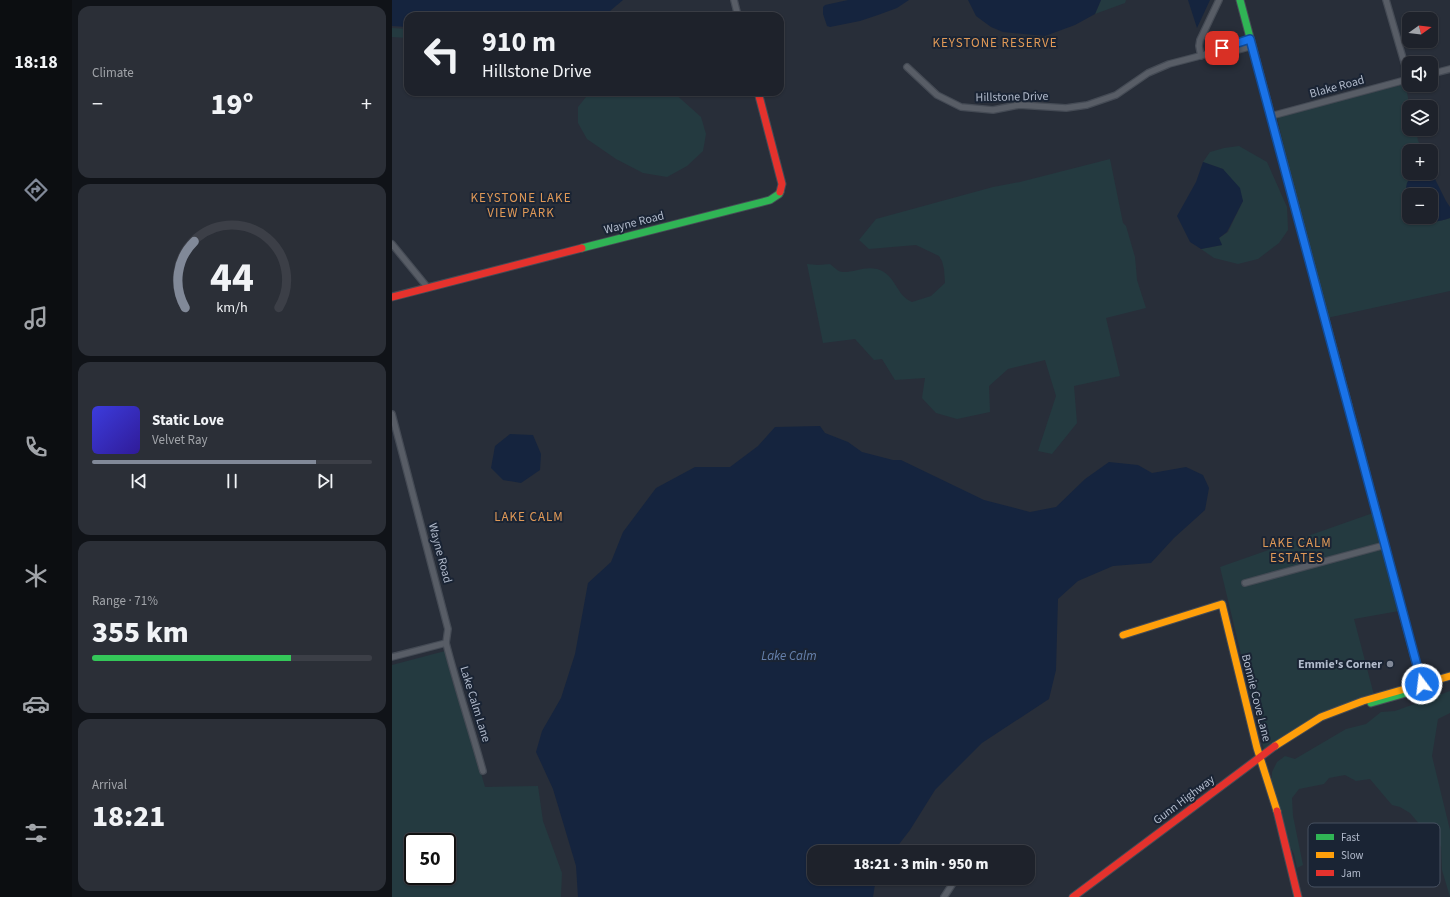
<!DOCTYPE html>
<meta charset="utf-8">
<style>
body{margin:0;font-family:"Source Sans 3",sans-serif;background:#2b2f37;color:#f1f3f6;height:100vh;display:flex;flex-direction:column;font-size:15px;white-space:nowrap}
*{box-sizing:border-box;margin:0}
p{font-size:13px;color:#a1a4a9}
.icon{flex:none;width:22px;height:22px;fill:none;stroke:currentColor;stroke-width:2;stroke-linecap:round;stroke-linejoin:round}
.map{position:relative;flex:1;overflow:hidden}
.panel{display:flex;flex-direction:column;gap:6px;padding:6px;background:#101318;width:320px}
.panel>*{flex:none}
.top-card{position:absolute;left:12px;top:12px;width:380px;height:84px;border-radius:12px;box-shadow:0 1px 3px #0004,0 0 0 1px #3c3f47;background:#1e222b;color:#f1f3f6;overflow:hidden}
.needle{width:26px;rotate:75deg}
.controls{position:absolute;left:1010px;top:12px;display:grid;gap:8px}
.controls a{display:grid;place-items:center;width:36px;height:36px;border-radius:8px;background:#1e222b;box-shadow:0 1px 3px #0004,0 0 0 1px #3c3f47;font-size:20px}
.speed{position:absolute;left:12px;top:833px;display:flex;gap:8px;font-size:20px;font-weight:700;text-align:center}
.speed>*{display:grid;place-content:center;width:52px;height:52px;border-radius:50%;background:#1e222b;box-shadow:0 1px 3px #0004,0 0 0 1px #3c3f47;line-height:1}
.speed .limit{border:2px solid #111;border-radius:6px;background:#fff;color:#111}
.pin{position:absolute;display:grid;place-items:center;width:34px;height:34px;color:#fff;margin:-17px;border-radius:8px;box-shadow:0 2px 6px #0006}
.me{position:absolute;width:44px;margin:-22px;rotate:345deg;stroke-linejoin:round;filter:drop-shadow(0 0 3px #0008)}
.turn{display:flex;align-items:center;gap:14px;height:84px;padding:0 12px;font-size:18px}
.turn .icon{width:52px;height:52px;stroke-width:2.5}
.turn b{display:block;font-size:28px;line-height:34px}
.big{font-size:30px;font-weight:800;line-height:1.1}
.panel .widget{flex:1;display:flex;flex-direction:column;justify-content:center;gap:6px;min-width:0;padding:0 14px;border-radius:12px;background:#2b2f37}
.panel .dial{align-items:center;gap:0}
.dial svg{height:104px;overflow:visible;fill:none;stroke:#3c3f47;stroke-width:7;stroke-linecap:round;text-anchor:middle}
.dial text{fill:#f1f3f6;stroke:none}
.song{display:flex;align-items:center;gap:12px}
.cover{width:48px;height:48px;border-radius:6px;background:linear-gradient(135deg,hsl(240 70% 55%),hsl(250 70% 35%))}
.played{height:4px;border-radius:2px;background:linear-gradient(90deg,#818998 80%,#3c3f47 80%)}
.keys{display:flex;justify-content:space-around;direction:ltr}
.heat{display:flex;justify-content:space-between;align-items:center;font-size:22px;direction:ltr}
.charge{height:6px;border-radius:3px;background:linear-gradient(90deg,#34c759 71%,#3c3f47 0)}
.trip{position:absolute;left:415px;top:845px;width:228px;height:40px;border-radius:12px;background:#1e222b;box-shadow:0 1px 3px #0004,0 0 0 1px #3c3f47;font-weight:800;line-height:40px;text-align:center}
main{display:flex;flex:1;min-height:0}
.tab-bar{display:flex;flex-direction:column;width:72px;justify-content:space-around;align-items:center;background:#0c0e11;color:#a1a4a9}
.tab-bar .icon{width:28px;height:28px}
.tab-bar .current{color:#818998}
.tab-bar b{font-size:18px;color:#f1f3f6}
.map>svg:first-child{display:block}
</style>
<main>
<nav class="tab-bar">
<b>18:18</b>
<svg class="icon current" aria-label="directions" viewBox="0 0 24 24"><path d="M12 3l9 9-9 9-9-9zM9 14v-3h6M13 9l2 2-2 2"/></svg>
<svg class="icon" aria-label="music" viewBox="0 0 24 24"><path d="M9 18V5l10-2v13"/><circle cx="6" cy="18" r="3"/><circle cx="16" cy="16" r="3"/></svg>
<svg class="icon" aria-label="phone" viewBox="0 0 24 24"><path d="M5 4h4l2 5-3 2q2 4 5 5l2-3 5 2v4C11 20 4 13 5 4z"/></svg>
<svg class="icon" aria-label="climate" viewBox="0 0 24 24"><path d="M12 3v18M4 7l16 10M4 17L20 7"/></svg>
<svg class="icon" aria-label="car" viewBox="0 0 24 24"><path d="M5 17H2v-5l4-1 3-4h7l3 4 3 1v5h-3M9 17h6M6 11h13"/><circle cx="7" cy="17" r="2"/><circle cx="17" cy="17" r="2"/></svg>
<svg class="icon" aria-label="filters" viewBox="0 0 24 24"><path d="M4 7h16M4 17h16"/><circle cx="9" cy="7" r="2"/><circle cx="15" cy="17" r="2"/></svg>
</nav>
<section class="panel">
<div class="widget"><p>Climate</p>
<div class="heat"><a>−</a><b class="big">19°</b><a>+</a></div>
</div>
<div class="widget dial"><svg viewBox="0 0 100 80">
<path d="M14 69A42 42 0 1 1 86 69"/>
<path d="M14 69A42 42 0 0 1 21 18" stroke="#818998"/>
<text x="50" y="56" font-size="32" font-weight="700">44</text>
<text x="50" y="72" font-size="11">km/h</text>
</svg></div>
<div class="widget">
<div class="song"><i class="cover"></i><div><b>Static Love</b><p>Velvet Ray</p></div></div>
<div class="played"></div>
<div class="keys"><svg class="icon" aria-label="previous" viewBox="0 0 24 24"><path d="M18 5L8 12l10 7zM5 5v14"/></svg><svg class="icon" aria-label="pause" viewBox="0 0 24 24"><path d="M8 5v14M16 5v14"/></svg><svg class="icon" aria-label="next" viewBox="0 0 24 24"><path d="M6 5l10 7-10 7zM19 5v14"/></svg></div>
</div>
<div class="widget"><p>Range · 71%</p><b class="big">355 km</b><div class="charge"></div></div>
<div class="widget"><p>Arrival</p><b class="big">18:21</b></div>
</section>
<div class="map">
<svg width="1058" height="897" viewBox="0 0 1058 897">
<rect width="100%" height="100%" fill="#282e39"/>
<g fill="#243a40" fill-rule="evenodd">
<path d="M 709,0 L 734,0 L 733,3 L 703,14 Z"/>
<path d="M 0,28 L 16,29 L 16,38 L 0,37 Z"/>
<path d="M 1013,84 L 1018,107 L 1017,107 L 1017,129 L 1024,129 L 1026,141 L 1033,151 L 1017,151 L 1017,173 L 1021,173 L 1015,183 L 1012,200 L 1017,207 L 1017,217 C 1024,217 1026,219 1032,221 C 1042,223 1049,221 1058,218 L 1058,291 L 935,318 L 903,195 L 885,117 Z"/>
<path d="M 198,92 L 281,92 L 309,117 L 314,134 L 311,151 L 295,166 L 275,177 L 251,173 L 224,159 L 195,139 L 186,123 L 186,107 Z"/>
<path d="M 847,146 L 875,162 L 895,207 L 896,230 L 887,243 L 866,259 L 846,264 L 822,258 L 809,249 L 830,245 L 827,238 L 836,232 L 851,201 L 831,169 L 811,162 L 818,152 L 832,148 Z"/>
<path d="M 718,159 L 731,223 L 734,226 L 743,257 L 745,280 L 754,308 L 714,318 L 728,376 L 682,386 L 685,423 L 660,454 L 646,451 L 664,396 L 653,360 L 616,369 L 597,386 L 598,412 L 565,419 L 544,413 L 530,398 L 533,378 L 503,380 L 490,359 L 482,360 L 463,339 L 431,343 L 415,264 L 426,265 L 438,264 C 442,267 446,272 451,272 C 463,272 473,266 485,269 C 505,275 503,295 520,302 L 539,296 L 553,283 L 552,269 L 550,261 L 547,256 L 524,245 L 477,249 L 467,240 L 484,219 L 601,187 L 628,182 Z"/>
<path d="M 981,513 L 989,543 L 850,581 L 851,586 L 990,548 L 1007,611 L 962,619 L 982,695 L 970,698 L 872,750 L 828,567 Z"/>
<path d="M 53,651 L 61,683 L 77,731 L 93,787 L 146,786 L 151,821 L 170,873 L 169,897 L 0,897 L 0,665 ZM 21,842 L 55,842 L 55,876 L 21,876 Z"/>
<path d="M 1058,691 L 1058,713 L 1046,719 L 1040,756 L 1058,830 L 1058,897 L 1050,870 L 1049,847 L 1041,834 L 1029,826 L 1018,813 L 1008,807 L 1000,805 L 978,779 L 964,781 L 953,775 L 937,778 L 932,784 L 907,789 L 900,798 L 901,816 L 911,865 L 905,868 L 902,854 L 896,842 L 889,810 L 879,790 L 880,772 L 885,762 L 893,756 L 903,759 L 954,729 L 974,724 L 989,712 L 1003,711 Z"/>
</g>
<g fill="#15243e">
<path d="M 0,0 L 231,0 L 218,11 L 205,16 L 16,16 L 16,27 L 0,26 Z"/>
<path d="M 456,0 L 517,0 L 505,8 L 486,15 L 468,21 L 438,27 L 435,26 L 431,14 L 431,7 L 433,5 Z"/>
<path d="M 576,0 L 709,0 L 703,14 L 683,25 L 653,36 L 611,32 L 599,27 L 584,16 Z"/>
<path d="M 796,0 L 818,0 L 805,28 Z"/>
<path d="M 811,162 L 831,169 L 848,188 L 851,201 L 835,232 L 827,238 L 830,245 L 809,249 L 798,242 L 785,216 L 804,182 Z"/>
<path d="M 1039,171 L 1054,201 L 1058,207 L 1058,218 C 1046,222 1036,224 1025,217 L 1039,217 L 1039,195 L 1017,195 L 1017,207 L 1012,200 L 1015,183 L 1021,173 L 1039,173 Z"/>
<path d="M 428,426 L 433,433 L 456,442 L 470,452 L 501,460 L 509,460 L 592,500 L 638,512 L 664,507 L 693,479 L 717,462 L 746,465 L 760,473 L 794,467 L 811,475 L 817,488 L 813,510 L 782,538 L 759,563 L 721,566 L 686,581 L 666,599 L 664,670 L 657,699 L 590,743 L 543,790 L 518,830 L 501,852 L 422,852 L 422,878 L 484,878 L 481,897 L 186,897 L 184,866 L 161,789 L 144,752 L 150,731 L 169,698 L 183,654 L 196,583 L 219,562 L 231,532 L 264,488 L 303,467 L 338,467 L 366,446 L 383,427 Z"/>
<path d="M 118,434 L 141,435 L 149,454 L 148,470 L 129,483 L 111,480 L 99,468 L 103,446 Z"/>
</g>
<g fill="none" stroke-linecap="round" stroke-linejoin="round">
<defs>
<g id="street">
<path d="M 342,0 L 346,16"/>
<path d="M 994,0 L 1017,79"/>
<path d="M 823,52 L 837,45 L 858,39"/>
<path d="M 809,56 L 807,46 L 808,40 L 827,0"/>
<path d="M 515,67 L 545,95 L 569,107 L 601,110 L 627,105 L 674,108 L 695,105 L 724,95 L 756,73 L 777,64 L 823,52 L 839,52 L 860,46"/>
<path d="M 1039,74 L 1058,69"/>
<path d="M 879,116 L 1017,79"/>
<path d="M 0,244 L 36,288"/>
<path d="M 0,414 L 56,629 L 54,643 L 0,657"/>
<path d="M 853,583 L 993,545"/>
<path d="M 54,643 C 65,686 79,728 91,771"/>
<path d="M 552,897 L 563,880"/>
</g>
<g id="fast">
<path d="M 848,0 L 899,191"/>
<path d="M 190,248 L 378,200 L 387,194 L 388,192"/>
<path d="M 956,405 L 1031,689"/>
<path d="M 979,703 L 1046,684"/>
</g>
<g id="slow">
<path d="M 899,191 L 956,405"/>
<path d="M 731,635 L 830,604 L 865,748 L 885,811"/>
<path d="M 883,746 L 929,717 L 971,701 L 1058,676"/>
</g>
<g id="jam">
<path d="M 366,92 L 390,184 L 388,192"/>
<path d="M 0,297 L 190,248"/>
<path d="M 885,811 L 906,897"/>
<path d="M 681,897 L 883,746"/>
</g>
</defs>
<use href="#street" stroke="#454b55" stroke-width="8"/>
<use href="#fast" stroke="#454b55" stroke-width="9"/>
<use href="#slow" stroke="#454b55" stroke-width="9"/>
<use href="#jam" stroke="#454b55" stroke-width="9"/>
<use href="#street" stroke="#585d66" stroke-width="5.5"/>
<use href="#fast" stroke="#30b455" stroke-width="7"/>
<use href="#slow" stroke="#ff9f0a" stroke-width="7"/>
<use href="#jam" stroke="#e5322d" stroke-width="7"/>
</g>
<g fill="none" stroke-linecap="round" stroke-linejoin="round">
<defs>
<path id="route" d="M 830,48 L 858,39 L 1030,684"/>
</defs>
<use href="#route" stroke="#114b97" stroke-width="10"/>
<use href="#route" stroke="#1a73e8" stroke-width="7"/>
</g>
<circle fill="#818998" stroke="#1a2434" stroke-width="1.5" cx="998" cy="664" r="4"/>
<g text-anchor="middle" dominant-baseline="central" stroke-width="4" stroke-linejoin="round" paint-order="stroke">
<g font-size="12" fill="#b1bacb" stroke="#1a2434">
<text transform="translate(945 87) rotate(-15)">Blake Road</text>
<text transform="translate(620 97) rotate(-1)">Hillstone Drive</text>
<text transform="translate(242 223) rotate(-14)">Wayne Road</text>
<text transform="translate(48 553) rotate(75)">Wayne Road</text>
<text transform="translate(864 698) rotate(76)">Bonnie Cove Lane</text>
<text transform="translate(83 704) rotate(73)">Lake Calm Lane</text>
<text transform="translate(792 800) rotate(-37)">Gunn Highway</text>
</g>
<g font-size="12" font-weight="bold" fill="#b1bacb" stroke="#1a2434" text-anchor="end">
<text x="990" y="664">Emmie's Corner</text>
</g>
<g font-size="13" letter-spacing="1" fill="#e09957" stroke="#1a2434">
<text x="603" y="43">KEYSTONE RESERVE</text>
<text x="129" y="198">KEYSTONE LAKE<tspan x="129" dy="15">VIEW PARK</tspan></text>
<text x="137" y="517">LAKE CALM</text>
<text x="905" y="543">LAKE CALM<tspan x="905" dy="15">ESTATES</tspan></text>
</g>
<g font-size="13" font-style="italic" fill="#6681ad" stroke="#1a2434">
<text x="397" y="656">Lake Calm</text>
</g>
</g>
<rect x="916" y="823" width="132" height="64" rx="6" fill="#1a2434" stroke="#475161" stroke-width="1"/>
<rect x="924" y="834" width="18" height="6" fill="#30b455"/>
<rect x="924" y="852" width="18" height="6" fill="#ff9f0a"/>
<rect x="924" y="870" width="18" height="6" fill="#e5322d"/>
<g font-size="11" fill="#b1bacb">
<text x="949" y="841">Fast</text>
<text x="949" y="859">Slow</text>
<text x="949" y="877">Jam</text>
</g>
</svg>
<div class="controls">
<a><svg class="needle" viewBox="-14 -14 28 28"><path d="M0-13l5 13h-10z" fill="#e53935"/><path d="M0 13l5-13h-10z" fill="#a1a4a9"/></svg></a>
<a><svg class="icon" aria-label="sound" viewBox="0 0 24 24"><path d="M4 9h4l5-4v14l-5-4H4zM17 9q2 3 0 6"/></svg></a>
<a><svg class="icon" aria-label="layers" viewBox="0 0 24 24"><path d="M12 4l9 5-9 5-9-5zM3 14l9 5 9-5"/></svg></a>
<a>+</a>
<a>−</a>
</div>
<div class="speed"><div class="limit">50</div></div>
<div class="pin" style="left:830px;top:48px;background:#d93025"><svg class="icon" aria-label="arrive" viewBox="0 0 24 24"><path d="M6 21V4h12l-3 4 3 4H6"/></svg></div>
<svg class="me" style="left:1030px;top:684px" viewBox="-20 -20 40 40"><circle r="17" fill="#1a73e8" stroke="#fff" stroke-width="3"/><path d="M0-11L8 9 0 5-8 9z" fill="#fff"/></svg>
<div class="trip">18:21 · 3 min · 950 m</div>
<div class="top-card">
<div class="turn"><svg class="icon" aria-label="left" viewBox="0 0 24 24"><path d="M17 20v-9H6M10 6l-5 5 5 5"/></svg><div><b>910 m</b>Hillstone Drive</div></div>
</div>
</div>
</main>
